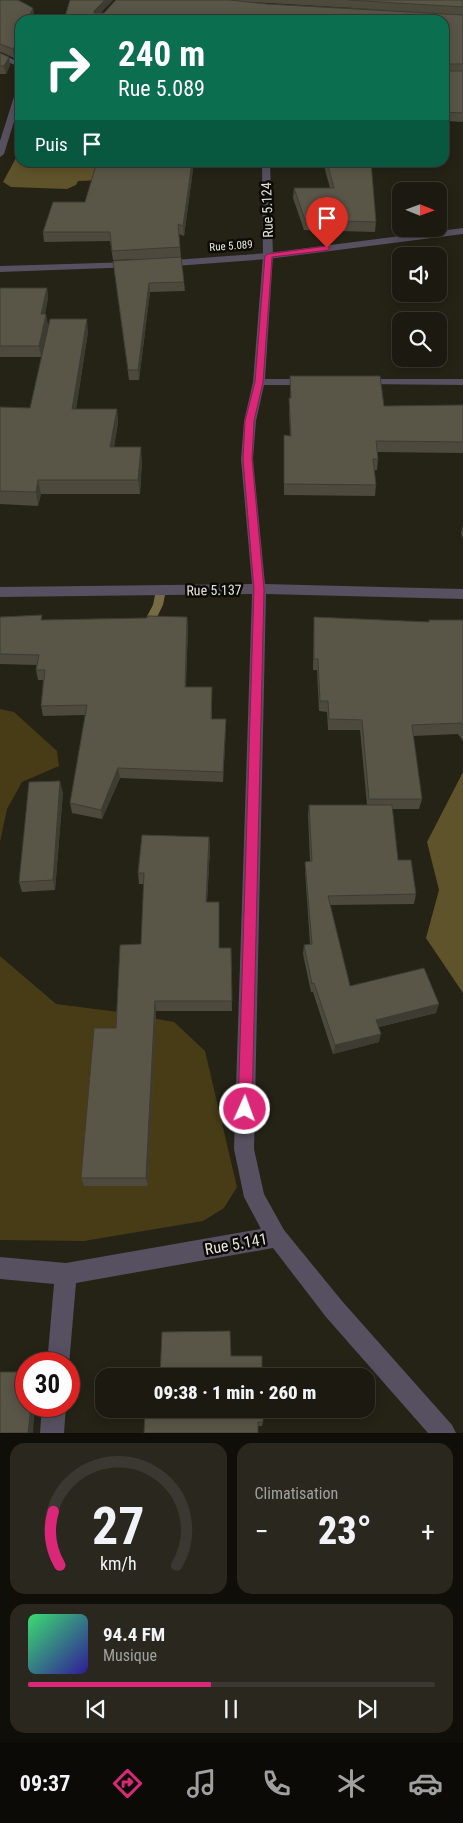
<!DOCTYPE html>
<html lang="fr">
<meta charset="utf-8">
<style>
body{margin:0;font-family:"Roboto Condensed",sans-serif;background:#29271e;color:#f1f3f6;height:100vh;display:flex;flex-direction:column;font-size:19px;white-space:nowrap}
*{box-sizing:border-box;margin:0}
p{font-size:16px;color:#a0a19f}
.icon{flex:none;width:28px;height:28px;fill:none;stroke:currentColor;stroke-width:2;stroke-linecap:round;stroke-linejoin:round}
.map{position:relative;height:1433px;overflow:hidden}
.drawer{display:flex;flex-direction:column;gap:10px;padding:10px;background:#0f0e09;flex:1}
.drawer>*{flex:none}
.guide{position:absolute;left:15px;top:15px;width:434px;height:152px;border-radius:15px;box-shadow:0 2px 12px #0003,0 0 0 1px #3a3830;background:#0b6e4f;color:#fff;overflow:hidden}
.needle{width:32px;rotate:91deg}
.tools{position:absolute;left:392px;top:182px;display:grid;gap:10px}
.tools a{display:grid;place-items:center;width:55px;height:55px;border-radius:10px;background:#1c1a10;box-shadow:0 2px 12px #0003,0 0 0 1px #3a3830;font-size:25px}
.speed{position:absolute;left:15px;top:1352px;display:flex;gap:10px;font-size:25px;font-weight:700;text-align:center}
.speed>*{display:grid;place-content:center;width:65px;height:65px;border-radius:50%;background:#1c1a10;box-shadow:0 2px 12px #0003,0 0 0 1px #3a3830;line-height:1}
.speed .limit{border:8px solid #d22;background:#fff;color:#111}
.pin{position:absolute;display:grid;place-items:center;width:42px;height:42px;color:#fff;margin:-51px -21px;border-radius:50% 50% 50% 0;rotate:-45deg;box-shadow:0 0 5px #0007}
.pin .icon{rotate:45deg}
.me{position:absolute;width:55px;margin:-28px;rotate:2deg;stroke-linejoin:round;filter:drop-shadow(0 0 4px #0008)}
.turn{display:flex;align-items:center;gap:18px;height:105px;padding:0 20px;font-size:22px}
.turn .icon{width:65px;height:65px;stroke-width:2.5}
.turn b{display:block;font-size:35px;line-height:42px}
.then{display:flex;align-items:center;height:48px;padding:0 20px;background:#0003;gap:10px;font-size:19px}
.big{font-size:38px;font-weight:800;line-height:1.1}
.drawer .card{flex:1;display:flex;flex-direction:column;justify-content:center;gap:8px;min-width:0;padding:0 18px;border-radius:15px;background:#29271e}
.drawer .dial{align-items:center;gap:0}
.dial svg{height:130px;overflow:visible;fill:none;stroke:#3a3830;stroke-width:7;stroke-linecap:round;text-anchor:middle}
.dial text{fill:#f1f3f6;stroke:none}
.song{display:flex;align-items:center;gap:15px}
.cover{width:60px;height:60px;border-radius:8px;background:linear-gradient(135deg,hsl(140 70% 55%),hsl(250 70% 35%))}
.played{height:5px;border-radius:2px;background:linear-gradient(90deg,#db2777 45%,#3a3830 45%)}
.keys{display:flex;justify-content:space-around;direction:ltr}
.heat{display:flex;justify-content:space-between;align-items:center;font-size:28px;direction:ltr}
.drawer .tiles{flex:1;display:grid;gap:10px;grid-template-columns:1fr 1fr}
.card:last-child{grid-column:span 2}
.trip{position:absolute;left:95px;top:1368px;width:280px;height:50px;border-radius:15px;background:#1c1a10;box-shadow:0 2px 12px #0003,0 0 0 1px #3a3830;font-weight:800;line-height:50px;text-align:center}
.menu{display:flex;height:80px;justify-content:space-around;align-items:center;background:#0b0a06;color:#a0a19f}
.menu .icon{width:35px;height:35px}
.menu .selected{color:#db2777}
.menu b{font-size:22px;color:#f1f3f6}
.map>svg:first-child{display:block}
</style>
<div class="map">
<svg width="463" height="1433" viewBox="0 0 463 1433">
<rect width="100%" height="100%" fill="#252216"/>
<g fill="#473c16">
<path d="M 0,709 L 14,712 L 57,751 L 59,766 L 22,782 L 7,809 L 0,842 Z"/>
<path d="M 0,956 L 56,1004 L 119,1012 L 174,1022 L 205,1051 L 237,1187 L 224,1208 L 203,1221 L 84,1241 L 0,1240 Z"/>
</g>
<g fill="#5f532b">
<path d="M 20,155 L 20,162 L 139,163 L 130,179 L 78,181 L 76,185 L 67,189 L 11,187 L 3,182 L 17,156 Z"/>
<path d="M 463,772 L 463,993 L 426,938 L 439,890 L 427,842 Z"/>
</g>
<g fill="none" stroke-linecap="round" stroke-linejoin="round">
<path fill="#776b43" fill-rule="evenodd" d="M 160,591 L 165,595 L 163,605 L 154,623 L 146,623 L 145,620 L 153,605 L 155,595 Z"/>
<g fill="#565060" fill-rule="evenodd">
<path d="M 0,54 L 20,62 L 20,67 L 0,59 Z"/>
<path d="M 17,87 L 20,87 L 20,102 L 4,154 L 0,157 L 0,141 Z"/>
<path d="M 262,162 L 270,162 L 273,256 L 265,379 L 309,379 L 315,382 L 309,385 L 264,385 L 256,421 L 253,459 L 265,584 L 463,589 L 463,599 L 266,594 L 254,1149 L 264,1194 L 284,1230 L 342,1301 L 452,1425 L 456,1433 L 428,1433 L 326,1317 L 273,1248 L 76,1283 L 69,1365 L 69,1364 L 47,1364 L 54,1284 L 0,1279 L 0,1257 L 66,1263 L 261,1229 L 244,1197 L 234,1149 L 252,594 L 0,597 L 0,587 L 252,584 L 241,459 L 244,421 L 253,382 L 263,256 Z"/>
<path d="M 362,379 L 463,379 L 463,385 L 358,384 L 356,382 Z"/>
<path d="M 42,1406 L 66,1406 L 64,1433 L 40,1433 Z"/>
</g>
<g fill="#565060" fill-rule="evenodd">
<path d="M 463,228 L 463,234 L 268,259 L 161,267 L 156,264 L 161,261 L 268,253 Z"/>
<path d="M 133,262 L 136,263 L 136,267 L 0,272 L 0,266 Z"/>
</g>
</g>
<g fill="#4d493d" fill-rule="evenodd">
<path d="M 0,0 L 33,8 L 34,16 L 32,20 L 20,20 L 14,58 L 1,52 L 0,53 Z"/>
<path d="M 70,0 L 113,0 L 100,13 L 104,13 L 116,0 L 463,0 L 463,122 L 444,121 L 444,20 L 64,20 ZM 249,2 L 388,10 L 267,4 Z"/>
<path d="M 0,53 L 9,57 L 10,65 L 6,74 L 0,74 Z"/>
<path d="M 97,162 L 194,162 L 184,236 L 179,234 L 181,257 L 151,259 L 184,282 L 185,291 L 150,292 L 139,380 L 129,380 L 113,261 L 146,259 L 113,260 L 110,241 L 44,242 L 43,232 L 85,202 Z"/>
<path d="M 325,162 L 371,162 L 376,222 L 375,232 L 304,230 L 293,198 L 294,188 L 330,188 L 324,166 Z"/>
<path d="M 0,288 L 47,288 L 48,298 L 45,314 L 48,325 L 41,357 L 0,357 Z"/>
<path d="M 88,332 L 76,409 L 117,409 L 118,423 L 114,447 L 142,461 L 140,494 L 41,494 L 38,506 L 0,504 L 0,407 L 30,408 Z"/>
<path d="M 290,376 L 384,406 L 463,405 L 463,453 L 377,452 L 378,459 L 377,470 L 374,470 L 376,485 L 375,496 L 284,495 L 284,435 L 290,436 L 289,409 L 289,398 L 290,398 Z"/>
<path d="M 463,525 L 463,539 L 461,533 Z"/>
<path d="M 0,617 L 43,620 L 187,617 L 188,627 L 186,687 L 212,687 L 212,719 L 226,719 L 223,782 L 120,778 L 102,819 L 72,813 L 70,803 L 85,715 L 43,716 L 41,706 L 43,680 L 38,680 L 36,670 L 37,665 L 0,664 Z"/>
<path d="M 314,617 L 429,622 L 429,620 L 463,620 L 463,741 L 458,734 L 413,736 L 422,799 L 419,809 L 392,809 L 398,860 L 416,894 L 414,904 L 330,905 L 350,986 L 436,1013 L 379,1027 L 379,1042 L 333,1054 L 313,992 L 311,992 L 303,954 L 304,945 L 310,944 L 305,871 L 305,862 L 310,861 L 308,815 L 309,805 L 367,805 L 360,730 L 328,730 L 327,712 L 319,711 L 317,670 L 313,670 Z"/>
<path d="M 63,792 L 55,890 L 22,892 L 19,882 Z"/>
<path d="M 209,837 L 210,849 L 207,902 L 219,948 L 231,948 L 232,1011 L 156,1011 L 148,1186 L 84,1186 L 81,1178 L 116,1028 L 141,944 L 144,884 L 139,884 L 138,873 Z"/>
<path d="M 145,1413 L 263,1422 L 262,1426 L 258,1426 Z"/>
</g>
<g fill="#3e3c32">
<path d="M 105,0 L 113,0 L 95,19 L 94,11 Z"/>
<path d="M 33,8 L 34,16 L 32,20 L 27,20 Z"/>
<path d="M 20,35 L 20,45 L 14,58 L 13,49 Z"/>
<path d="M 9,57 L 10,65 L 6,74 L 4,66 Z"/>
<path d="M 192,162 L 194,162 L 184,236 L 183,226 Z"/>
<path d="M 149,283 L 150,292 L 139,380 L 138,370 Z"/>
<path d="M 47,288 L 48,298 L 43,325 L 41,314 Z"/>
<path d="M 46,314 L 48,325 L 41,357 L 39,346 Z"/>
<path d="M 87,319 L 88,332 L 74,422 L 72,409 Z"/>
<path d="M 117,409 L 118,423 L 111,461 L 110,447 Z"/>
<path d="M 141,447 L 142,461 L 140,494 L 138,480 Z"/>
<path d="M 38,480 L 41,494 L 38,506 L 36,492 Z"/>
<path d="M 187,617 L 188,627 L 185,697 L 185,687 Z"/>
<path d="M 226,719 L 226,729 L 223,782 L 223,772 Z"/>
<path d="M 118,768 L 120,778 L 102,819 L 101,810 Z"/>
<path d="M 60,781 L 63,792 L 55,890 L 53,880 Z"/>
<path d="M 209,837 L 210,849 L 206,913 L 206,902 Z"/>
<path d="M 155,1001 L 156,1011 L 148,1186 L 146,1178 Z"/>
<path d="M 439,1004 L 436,1013 L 374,1028 L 376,1020 Z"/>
<path d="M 381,1034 L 379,1042 L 333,1054 L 335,1045 Z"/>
<path d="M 31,1406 L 35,1406 L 33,1433 L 28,1433 Z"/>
</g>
<g fill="#595547" stroke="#3e3c32">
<path d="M 0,0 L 18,0 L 33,8 L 27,20 L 20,20 L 20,35 L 13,49 L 0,44 Z"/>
<path d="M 70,0 L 105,0 L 94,11 L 94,13 L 104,13 L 116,0 L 229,0 L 267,4 L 463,15 L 463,64 L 445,64 L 444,65 L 444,20 L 64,20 Z"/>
<path d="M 348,0 L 463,0 L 463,7 Z"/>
<path d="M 0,53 L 9,57 L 4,66 L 0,66 Z"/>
<path d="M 444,70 L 444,71 L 463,71 L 463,113 L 444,112 Z"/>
<path d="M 97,162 L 192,162 L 183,226 L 178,224 L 180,247 L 112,251 L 110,232 L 43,232 L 53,202 L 85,202 Z"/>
<path d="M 327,162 L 371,162 L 376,222 L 305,220 L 294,188 L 334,188 Z"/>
<path d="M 181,257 L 184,282 L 149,283 L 138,370 L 128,370 L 113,261 Z"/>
<path d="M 0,288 L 47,288 L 41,314 L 46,314 L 39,346 L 0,346 Z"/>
<path d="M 50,319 L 87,319 L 72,409 L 117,409 L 110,447 L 141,447 L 138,480 L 38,480 L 36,492 L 0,491 L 0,407 L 30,408 Z"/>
<path d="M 290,376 L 380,376 L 384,406 L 463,405 L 463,442 L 376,441 L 378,459 L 373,459 L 376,485 L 284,484 L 284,435 L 291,436 L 289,398 L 291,398 Z"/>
<path d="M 42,615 L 41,620 L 147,618 L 148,616 L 187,617 L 185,687 L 212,687 L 211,719 L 226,719 L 223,772 L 118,768 L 101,810 L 70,803 L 87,705 L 41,706 L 45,670 L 36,670 L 39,655 L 0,654 L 0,617 Z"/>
<path d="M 314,617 L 429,622 L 429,620 L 463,620 L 463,726 L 461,723 L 412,725 L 422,799 L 369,799 L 362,720 L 329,719 L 328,701 L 320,701 L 318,659 L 314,659 Z"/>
<path d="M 60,781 L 53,880 L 19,882 L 29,782 Z"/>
<path d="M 309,805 L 392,805 L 398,860 L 411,860 L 416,894 L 328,896 L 350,986 L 424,968 L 439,1004 L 376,1020 L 381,1034 L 335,1045 L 314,983 L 312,984 L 304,945 L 312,944 L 305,862 L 312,861 Z"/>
<path d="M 142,835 L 209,837 L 206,902 L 219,902 L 219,948 L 231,948 L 232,1001 L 155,1001 L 146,1178 L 81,1178 L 94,1028 L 116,1028 L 120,945 L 141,944 L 144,873 L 138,873 Z"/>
<path d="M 230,1331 L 231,1356 L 262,1356 L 262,1376 L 160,1376 L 162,1332 Z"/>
<path d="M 0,1372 L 26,1372 L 26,1406 L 31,1406 L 28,1433 L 0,1433 Z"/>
<path d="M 159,1409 L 263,1409 L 263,1422 L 258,1422 L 258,1433 L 144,1433 L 145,1413 L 159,1414 Z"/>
</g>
<path fill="#db2777" stroke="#8e194d" d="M 327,246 L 329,247 L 329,250 L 272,257 L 263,382 L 254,421 L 252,459 L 264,589 L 252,1109 L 250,1114 L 245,1116 L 240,1114 L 238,1109 L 254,589 L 243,459 L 245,421 L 255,382 L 265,256 L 268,254 Z"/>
<g text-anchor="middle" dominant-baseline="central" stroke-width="5" stroke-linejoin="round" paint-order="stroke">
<g font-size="11" fill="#e4e2da" stroke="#0d0b06">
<text transform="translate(231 246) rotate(-4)">Rue 5.089</text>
</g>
<g font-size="14" fill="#e4e2da" stroke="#0d0b06">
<text transform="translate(267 210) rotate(-92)">Rue 5.124</text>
<text transform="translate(214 590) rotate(-1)">Rue 5.137</text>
</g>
<g font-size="16" fill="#e4e2da" stroke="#0d0b06">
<text transform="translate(236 1244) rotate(-10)">Rue 5.141</text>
</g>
</g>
</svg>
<div class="tools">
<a><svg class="needle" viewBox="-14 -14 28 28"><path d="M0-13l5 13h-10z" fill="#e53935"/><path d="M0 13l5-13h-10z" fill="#a0a19f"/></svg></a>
<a><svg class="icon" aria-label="sound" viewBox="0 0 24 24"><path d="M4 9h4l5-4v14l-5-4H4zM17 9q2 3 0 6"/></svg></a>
<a><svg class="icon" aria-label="search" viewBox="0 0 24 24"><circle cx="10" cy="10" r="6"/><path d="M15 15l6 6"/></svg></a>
</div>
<div class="speed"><div class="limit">30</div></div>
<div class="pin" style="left:327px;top:248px;background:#d93025"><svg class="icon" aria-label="arrive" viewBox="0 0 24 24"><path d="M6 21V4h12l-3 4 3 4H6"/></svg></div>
<svg class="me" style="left:245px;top:1109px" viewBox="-20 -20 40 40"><circle r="17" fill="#db2777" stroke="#fff" stroke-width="3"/><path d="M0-11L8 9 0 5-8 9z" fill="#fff"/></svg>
<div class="trip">09:38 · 1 min · 260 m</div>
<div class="guide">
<div class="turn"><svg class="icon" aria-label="right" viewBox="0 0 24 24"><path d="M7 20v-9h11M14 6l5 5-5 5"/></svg><div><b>240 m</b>Rue 5.089</div></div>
<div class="then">Puis<svg class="icon" aria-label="arrive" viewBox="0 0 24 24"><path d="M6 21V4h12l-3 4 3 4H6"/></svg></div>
</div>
</div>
<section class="drawer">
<div class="tiles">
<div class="card dial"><svg viewBox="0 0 100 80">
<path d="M14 69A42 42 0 1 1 86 69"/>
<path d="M14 69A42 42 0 0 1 10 36" stroke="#db2777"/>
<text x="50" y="56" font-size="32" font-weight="700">27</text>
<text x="50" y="72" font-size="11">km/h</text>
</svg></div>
<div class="card"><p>Climatisation</p>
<div class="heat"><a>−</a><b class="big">23°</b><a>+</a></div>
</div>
<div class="card">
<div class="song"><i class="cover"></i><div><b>94.4 FM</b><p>Musique</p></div></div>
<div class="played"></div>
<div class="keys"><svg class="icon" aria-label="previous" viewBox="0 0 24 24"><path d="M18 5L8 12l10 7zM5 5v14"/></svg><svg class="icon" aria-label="pause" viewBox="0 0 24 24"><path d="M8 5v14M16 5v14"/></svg><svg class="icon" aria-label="next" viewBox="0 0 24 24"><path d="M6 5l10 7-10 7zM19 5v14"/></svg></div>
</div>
</div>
</section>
<nav class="menu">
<b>09:37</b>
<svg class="icon selected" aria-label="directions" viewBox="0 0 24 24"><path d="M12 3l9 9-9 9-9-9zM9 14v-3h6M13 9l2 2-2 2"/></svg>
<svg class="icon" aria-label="music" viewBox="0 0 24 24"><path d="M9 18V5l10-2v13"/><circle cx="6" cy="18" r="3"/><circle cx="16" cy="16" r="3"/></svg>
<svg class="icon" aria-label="phone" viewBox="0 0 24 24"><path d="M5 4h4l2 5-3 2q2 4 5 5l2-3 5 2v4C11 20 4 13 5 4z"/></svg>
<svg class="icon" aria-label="climate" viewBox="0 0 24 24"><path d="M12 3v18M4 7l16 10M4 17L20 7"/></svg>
<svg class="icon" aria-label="car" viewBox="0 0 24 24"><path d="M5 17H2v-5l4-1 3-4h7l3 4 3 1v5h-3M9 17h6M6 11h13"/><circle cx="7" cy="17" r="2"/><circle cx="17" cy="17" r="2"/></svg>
</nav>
